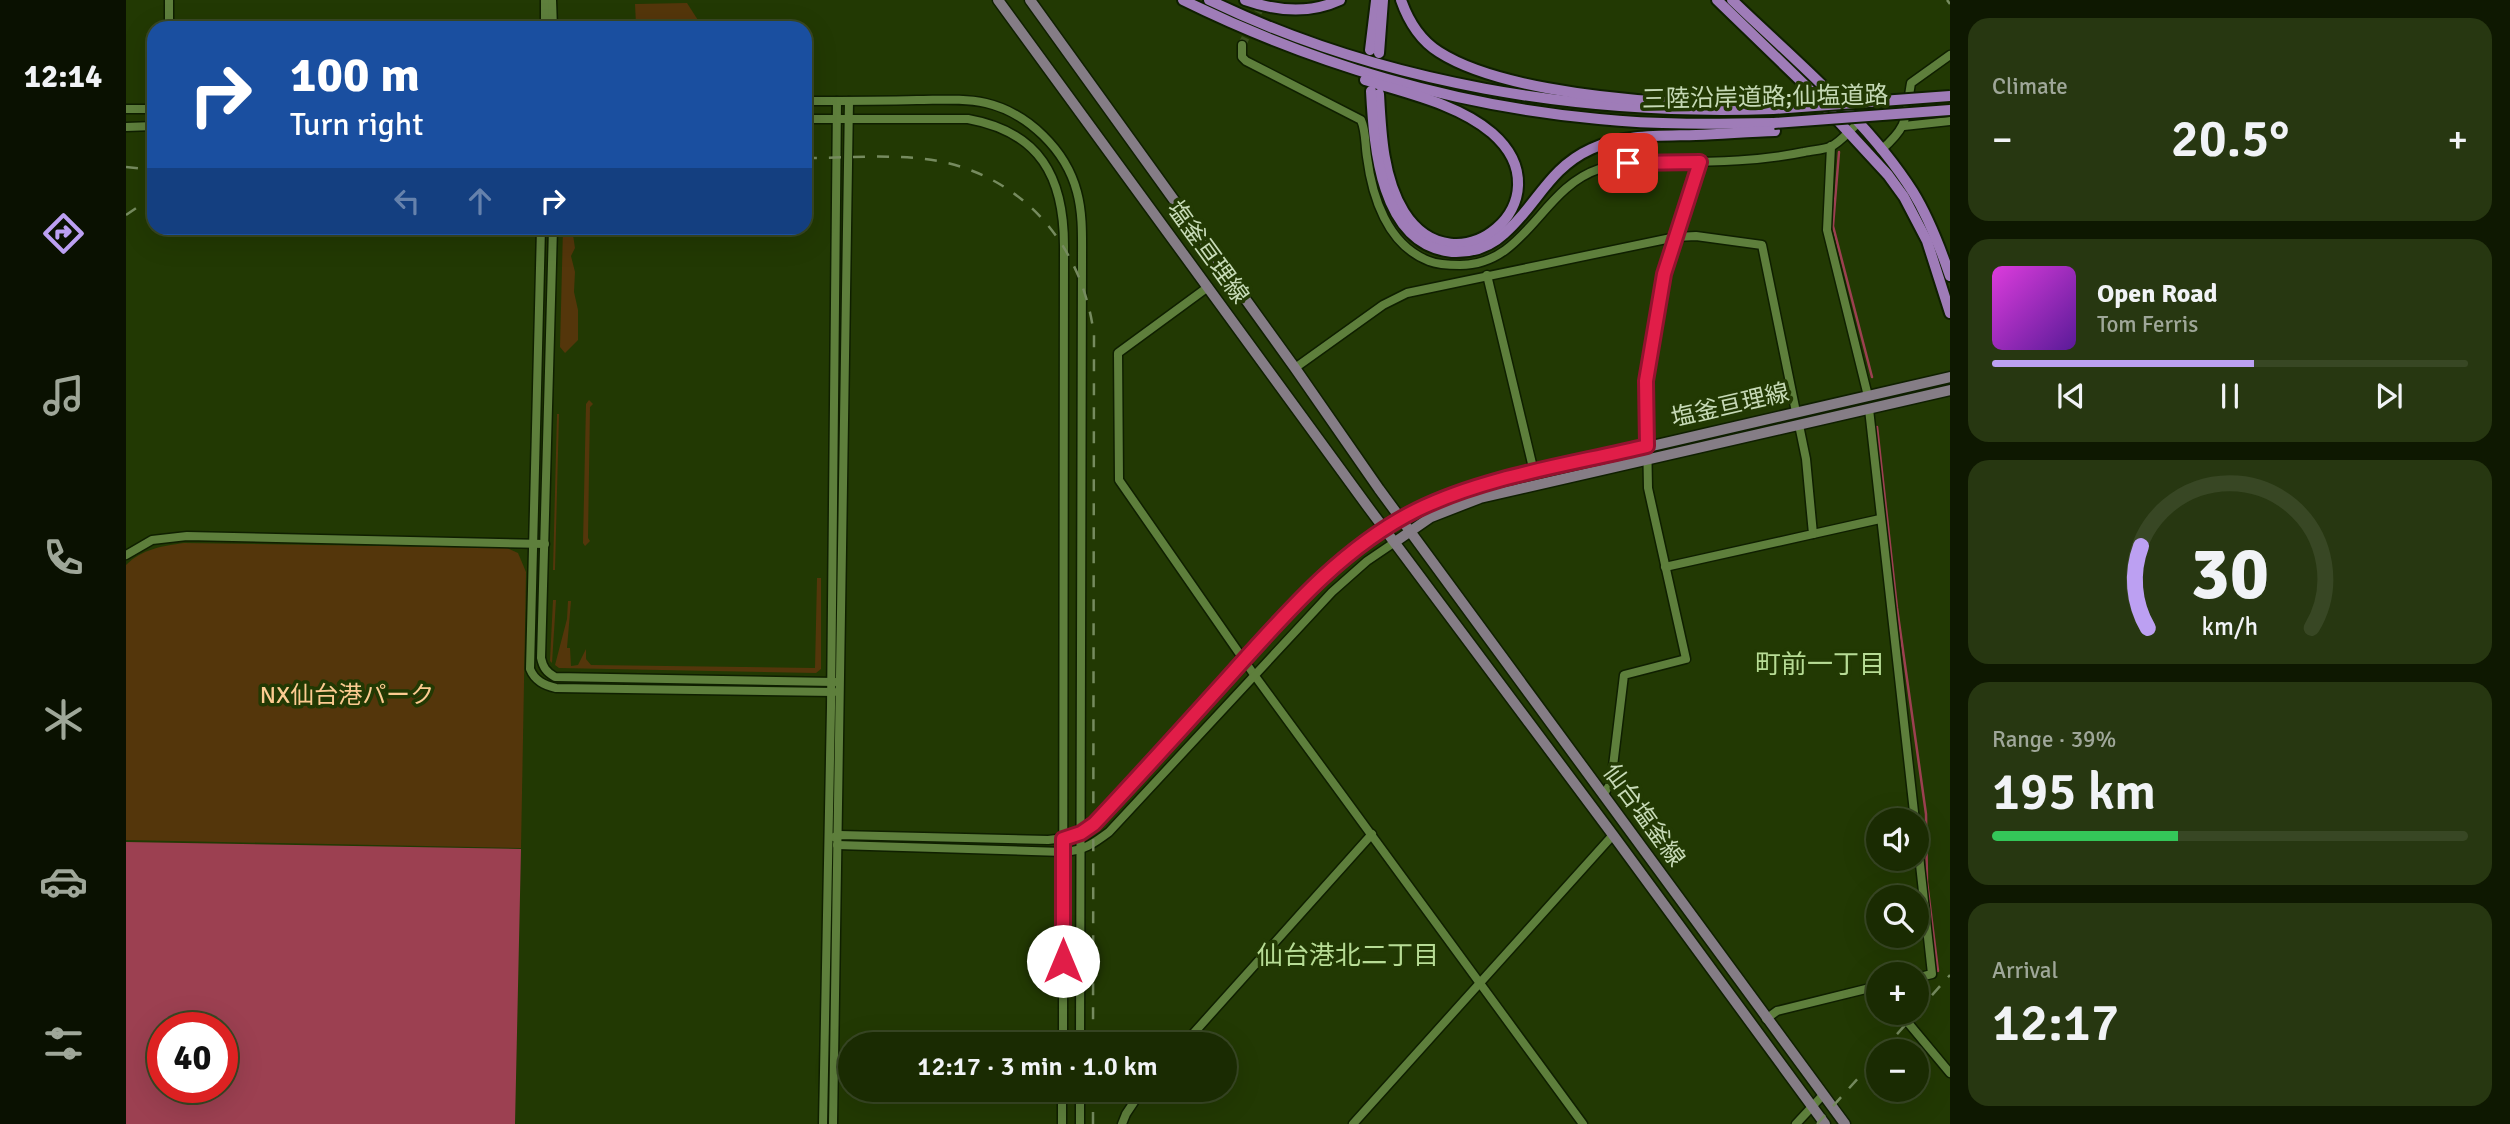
<!DOCTYPE html>
<meta charset="utf-8">
<style>
body{margin:0;font-family:Signika,"Noto Sans JP",sans-serif;background:#273711;color:#f1f3f6;height:100vh;display:flex;flex-direction:column;font-size:26px;white-space:nowrap}
*{box-sizing:border-box;margin:0}
p{font-size:23px;color:#9fa799}
.icon{flex:none;width:38px;height:38px;fill:none;stroke:currentColor;stroke-width:2;stroke-linecap:round;stroke-linejoin:round}
.map{position:relative;flex:1;overflow:hidden}
.details{display:flex;flex-direction:column;gap:18px;padding:18px;background:#0e1801;width:560px}
.details>*{flex:none}
.guide{position:absolute;left:21px;top:21px;width:665px;height:214px;border-radius:21px;box-shadow:0 7px 28px #0002,0 0 0 2px #384724;background:#1a4fa0;color:#fff;overflow:hidden}
.tools{position:absolute;left:1740px;top:808px;display:grid;gap:14px}
.tools a{display:grid;place-items:center;width:63px;height:63px;border-radius:50%;background:#1a2b02;box-shadow:0 7px 28px #0002,0 0 0 2px #384724;font-size:35px}
.speed{position:absolute;left:21px;top:1012px;display:flex;gap:14px;font-size:35px;font-weight:700;text-align:center}
.speed>*{display:grid;place-content:center;width:91px;height:91px;border-radius:50%;background:#1a2b02;box-shadow:0 7px 28px #0002,0 0 0 2px #384724;line-height:1}
.speed .limit{border:10px solid #d22;background:#fff;color:#111}
.pin{position:absolute;display:grid;place-items:center;width:60px;height:60px;color:#fff;margin:-30px;border-radius:14px;box-shadow:0 4px 10px #0006}
.me{position:absolute;width:77px;margin:-38px;rotate:0deg;stroke-linejoin:round;filter:drop-shadow(0 0 5px #0008)}
.turn{display:flex;align-items:center;gap:24px;height:147px;padding:0 28px;font-size:32px}
.turn .icon{width:91px;height:91px;stroke-width:2.5}
.turn b{display:block;font-size:49px;line-height:60px}
.lanes{display:flex;align-items:center;height:66px;padding:0 28px;background:#0003;justify-content:center;gap:35px;direction:ltr}
.lanes .off{opacity:.35}
.big{font-size:52px;font-weight:600;line-height:1.1}
.details .card{flex:1;display:flex;flex-direction:column;justify-content:center;gap:10px;min-width:0;padding:0 24px;border-radius:21px;background:#273711}
.details .dial{align-items:center;gap:0}
.dial svg{height:182px;overflow:visible;fill:none;stroke:#384724;stroke-width:7;stroke-linecap:round;text-anchor:middle}
.dial text{fill:#f1f3f6;stroke:none}
.song{display:flex;align-items:center;gap:21px}
.cover{width:84px;height:84px;border-radius:10px;background:linear-gradient(135deg,hsl(300 70% 55%),hsl(270 70% 35%))}
.played{height:7px;border-radius:4px;background:linear-gradient(90deg,#bca0f2 55%,#384724 55%)}
.keys{display:flex;justify-content:space-around;direction:ltr}
.heat{display:flex;justify-content:space-between;align-items:center;font-size:38px;direction:ltr}
.charge{height:10px;border-radius:5px;background:linear-gradient(90deg,#34c759 39%,#384724 0)}
.trip{position:absolute;left:712px;top:1032px;width:399px;height:70px;border-radius:35px;background:#1a2b02;box-shadow:0 7px 28px #0002,0 0 0 2px #384724;font-weight:600;line-height:70px;text-align:center}
main{display:flex;flex:1;min-height:0}
.menu{display:flex;flex-direction:column;width:126px;justify-content:space-around;align-items:center;background:#0a1101;color:#9fa799}
.menu .icon{width:49px;height:49px}
.menu .selected{color:#bca0f2}
.menu b{font-size:32px;color:#f1f3f6}
.map>svg:first-child{display:block}
</style>
<main>
<nav class="menu">
<b>12:14</b>
<svg class="icon selected" aria-label="directions" viewBox="0 0 24 24"><path d="M12 3l9 9-9 9-9-9zM9 14v-3h6M13 9l2 2-2 2"/></svg>
<svg class="icon" aria-label="music" viewBox="0 0 24 24"><path d="M9 18V5l10-2v13"/><circle cx="6" cy="18" r="3"/><circle cx="16" cy="16" r="3"/></svg>
<svg class="icon" aria-label="phone" viewBox="0 0 24 24"><path d="M5 4h4l2 5-3 2q2 4 5 5l2-3 5 2v4C11 20 4 13 5 4z"/></svg>
<svg class="icon" aria-label="climate" viewBox="0 0 24 24"><path d="M12 3v18M4 7l16 10M4 17L20 7"/></svg>
<svg class="icon" aria-label="car" viewBox="0 0 24 24"><path d="M5 17H2v-5l4-1 3-4h7l3 4 3 1v5h-3M9 17h6M6 11h13"/><circle cx="7" cy="17" r="2"/><circle cx="17" cy="17" r="2"/></svg>
<svg class="icon" aria-label="filters" viewBox="0 0 24 24"><path d="M4 7h16M4 17h16"/><circle cx="9" cy="7" r="2"/><circle cx="15" cy="17" r="2"/></svg>
</nav>
<div class="map">
<svg width="1824" height="1124" viewBox="0 0 1824 1124">
<rect width="100%" height="100%" fill="#223903"/>
<g fill="#54360b">
<path d="M 561,3 L 577,28 L 512,28 L 510,25 L 509,4 Z"/>
<path d="M 437,228 L 446,228 L 449,248 L 445,256 L 449,272 L 448,292 L 452,310 L 452,340 L 439,353 L 434,347 Z"/>
<path d="M 463,400 L 467,404 L 464,407 L 462,538 L 464,541 L 459,546 L 457,543 L 460,404 Z"/>
<path d="M 431,414 L 433,414 L 429,570 L 427,570 Z"/>
<path d="M 58,543 L 381,548 L 392,553 L 400,572 L 395,848 L 0,840 L 0,565 C 16,549 36,546 58,543 Z"/>
<path d="M 691,578 L 695,578 L 695,669 L 690,673 L 433,668 L 429,665 L 441,619 L 442,601 L 445,601 L 441,648 L 444,648 L 445,666 L 452,665 L 460,649 L 460,659 L 465,665 L 689,668 Z"/>
<path d="M 427,600 L 430,600 L 426,663 L 424,661 Z"/>
</g>
<path fill="#9c4051" fill-rule="evenodd" d="M 0,842 L 395,849 L 389,1124 L 0,1124 ZM 37,1027 L 96,1027 L 96,1087 L 37,1087 Z"/>
<g fill="none" stroke-linecap="round" stroke-linejoin="round">
<g stroke="#9c4051" stroke-width="2.5">
<path d="M 1713,152 L 1707,226 L 1746,377"/>
<path d="M 1751,427 L 1771,608 L 1800,814 L 1801,882 L 1812,971"/>
</g>
<path stroke="#3b511e" stroke-width="8" stroke-dasharray="8 4" stroke-linecap="butt" d="M 1116,45 L 1138,0"/>
<defs>
<g id="minor">
<path d="M 43,0 L 43,28"/>
<path d="M 419,0 L 419,28"/>
<path d="M 426,0 L 427,28"/>
<path d="M 1116,45 L 1116,57 L 1120,61 L 1235,120 C 1240,131 1239,145 1241,157 C 1246,196 1261,245 1303,261 C 1313,265 1324,265 1334,265 C 1400,265 1415,188 1473,169 C 1496,161 1522,163 1546,162 C 1590,162 1635,161 1678,152 C 1686,150 1696,150 1704,147 C 1714,143 1724,130 1732,123"/>
<path d="M 679,101 C 716,101 754,101 791,100 C 814,100 837,98 860,103 C 902,113 940,150 951,192 C 957,214 956,238 956,261 L 954,1045"/>
<path d="M 0,109 L 28,109"/>
<path d="M 679,119 L 842,119 C 914,132 938,177 938,246 L 937,1045"/>
<path d="M 1778,126 L 1824,121"/>
<path d="M 0,127 L 28,126"/>
<path d="M 1705,146 L 1701,230 L 1742,396"/>
<path d="M 1755,150 C 1784,125 1779,117 1785,83 L 1824,55"/>
<path d="M 415,228 L 404,669 C 409,681 418,685 430,688 L 708,692"/>
<path d="M 427,228 L 415,658 C 417,667 420,672 429,677 L 709,682"/>
<path d="M 1361,275 L 1408,472"/>
<path d="M 1082,287 L 992,353 L 993,480 L 1129,676 L 1457,1124"/>
<path d="M 1169,368 L 1257,305 L 1281,293 L 1550,237 L 1570,236 L 1636,245 L 1670,412"/>
<path d="M 1743,409 L 1789,821"/>
<path d="M 1687,534 L 1754,519"/>
<path d="M 0,555 L 26,540 L 61,536 L 419,544"/>
<path d="M 1539,567 L 1687,534 L 1680,459 L 1673,425"/>
<path d="M 1477,795 L 1485,783 L 1498,675 L 1560,659 L 1522,488 L 1520,381 L 1538,273 L 1574,162"/>
<path d="M 1790,828 L 1806,974 L 1790,978"/>
<path d="M 708,837 L 713,835 L 922,840 C 946,838 962,830 979,813 C 1068,716 1152,606 1259,529"/>
<path d="M 711,845 L 937,852 C 957,851 967,844 983,832 L 1206,592 L 1241,561 L 1269,542"/>
<path d="M 1774,1013 L 1824,1073"/>
<path d="M 1640,1019 L 1651,1011 L 1752,986"/>
<path d="M 1057,1045 L 1246,834"/>
<path d="M 697,1124 L 705,707 L 711,101"/>
<path d="M 707,1124 L 723,101"/>
<path d="M 936,1124 L 936,1090"/>
<path d="M 954,1124 L 954,1090"/>
<path d="M 996,1124 L 1000,1114 L 1016,1090"/>
<path d="M 1227,1124 L 1487,835"/>
<path d="M 1670,1124 L 1697,1095"/>
</g>
<g id="major">
<path d="M 872,0 L 1242,507 L 1487,835 L 1699,1124"/>
<path d="M 904,0 L 1169,368 L 1253,489 L 1719,1124"/>
<path d="M 1259,529 L 1312,501 L 1370,482 L 1824,377"/>
<path d="M 1269,542 L 1305,517 L 1354,498 L 1824,390"/>
</g>
<g id="highway">
<path d="M 1057,0 C 1187,64 1329,106 1473,119 C 1531,125 1590,124 1648,123"/>
<path d="M 1083,0 C 1257,84 1455,116 1647,109"/>
<path d="M 1119,0 C 1150,11 1184,14 1214,0"/>
<path d="M 1275,0 C 1282,20 1294,40 1313,52 C 1366,86 1475,98 1538,102"/>
<path d="M 1591,0 L 1680,86 L 1762,175 L 1778,197 L 1801,241 L 1824,313"/>
<path d="M 1606,0 C 1668,60 1740,118 1787,192 C 1803,218 1814,247 1824,276"/>
<path d="M 1244,50 L 1250,1"/>
<path d="M 1253,53 L 1257,0"/>
<path d="M 1239,80 C 1280,93 1332,104 1366,133 C 1443,200 1330,294 1278,212 C 1257,178 1255,133 1253,94"/>
<path d="M 1245,91 C 1248,146 1254,245 1326,252 C 1346,253 1364,247 1379,233 C 1411,205 1423,168 1465,149 C 1497,134 1535,136 1570,135 C 1596,134 1622,132 1649,131"/>
</g>
</defs>
<use href="#minor" stroke="#0f1f00" stroke-width="11"/>
<use href="#major" stroke="#0f1f00" stroke-width="13"/>
<use href="#highway" stroke="#0f1f00" stroke-width="14"/>
<use href="#minor" stroke="#5e7f3c" stroke-width="8"/>
<use href="#major" stroke="#857d86" stroke-width="10"/>
<use href="#highway" stroke="#9f7cb8" stroke-width="10"/>
<g stroke="#768b5f" stroke-width="2.5" stroke-dasharray="12 12" stroke-linecap="butt">
<path d="M 1821,0 L 1824,4"/>
<path d="M 679,158 C 724,158 773,153 817,162 C 903,181 957,250 968,335 L 967,1045"/>
<path d="M 0,167 L 28,170"/>
<path d="M 0,215 L 28,196"/>
<path d="M 1790,1013 L 1824,975"/>
<path d="M 1755,1052 L 1790,1013"/>
<path d="M 967,1124 L 967,1090"/>
<path d="M 1691,1124 L 1752,1056"/>
</g>
<defs>
<g id="highway-bridge">
<path d="M 1647,109 L 1824,96"/>
<path d="M 1648,123 L 1824,110"/>
</g>
</defs>
<use href="#highway-bridge" stroke="#0f1f00" stroke-width="14" stroke-linecap="butt"/>
<use href="#highway-bridge" stroke="#9f7cb8" stroke-width="10"/>
</g>
<g fill="none" stroke-linecap="round" stroke-linejoin="round">
<defs>
<path id="route" d="M 937,961 L 937,839 L 955,833 L 968,824 C 1015,774 1062,722 1108,671 C 1162,611 1217,547 1291,510 C 1360,476 1447,464 1521,446 L 1520,381 L 1538,274 L 1574,162 L 1502,163"/>
</defs>
<use href="#route" stroke="#92132f" stroke-width="18"/>
<use href="#route" stroke="#e11d48" stroke-width="12"/>
</g>
<g text-anchor="middle" dominant-baseline="central" stroke-width="7" stroke-linejoin="round" paint-order="stroke">
<g font-size="24" fill="#c7dab7" stroke="#223903">
<text transform="translate(1639 97) rotate(-1)">三陸沿岸道路;仙塩道路</text>
<text transform="translate(1082 252) rotate(54)">塩釜亘理線</text>
<text transform="translate(1604 405) rotate(-13)">塩釜亘理線</text>
<text transform="translate(1518 815) rotate(54)">仙台塩釜線</text>
</g>
<g font-size="24" fill="#fccb91" stroke="#223903">
<text x="221" y="695">NX仙台港パーク</text>
</g>
<g font-size="26" fill="#b7dc95" stroke="#223903">
<text x="1694" y="665">町前一丁目</text>
<text x="1222" y="956">仙台港北二丁目</text>
</g>
</g>
</svg>
<div class="tools">
<a><svg class="icon" aria-label="sound" viewBox="0 0 24 24"><path d="M4 9h4l5-4v14l-5-4H4zM17 9q2 3 0 6"/></svg></a>
<a><svg class="icon" aria-label="search" viewBox="0 0 24 24"><circle cx="10" cy="10" r="6"/><path d="M15 15l6 6"/></svg></a>
<a>+</a>
<a>−</a>
</div>
<div class="speed"><div class="limit">40</div></div>
<div class="pin" style="left:1502px;top:163px;background:#d93025"><svg class="icon" aria-label="arrive" viewBox="0 0 24 24"><path d="M6 21V4h12l-3 4 3 4H6"/></svg></div>
<svg class="me" style="left:937px;top:961px" viewBox="-20 -20 40 40"><circle r="19" fill="#fff"/><path d="M0-13L10 11 0 6-10 11z" fill="#e11d48"/></svg>
<div class="trip">12:17 · 3 min · 1.0 km</div>
<div class="guide">
<div class="turn"><svg class="icon" aria-label="right" viewBox="0 0 24 24"><path d="M7 20v-9h11M14 6l5 5-5 5"/></svg><div><b>100 m</b>Turn right</div></div>
<div class="lanes"><svg class="icon off" aria-label="left" viewBox="0 0 24 24"><path d="M17 20v-9H6M10 6l-5 5 5 5"/></svg><svg class="icon off" aria-label="ahead" viewBox="0 0 24 24"><path d="M12 20V5M6 11l6-6 6 6"/></svg><svg class="icon" aria-label="right" viewBox="0 0 24 24"><path d="M7 20v-9h11M14 6l5 5-5 5"/></svg></div>
</div>
</div>
<section class="details">
<div class="card"><p>Climate</p>
<div class="heat"><a>−</a><b class="big">20.5°</b><a>+</a></div>
</div>
<div class="card">
<div class="song"><i class="cover"></i><div><b>Open Road</b><p>Tom Ferris</p></div></div>
<div class="played"></div>
<div class="keys"><svg class="icon" aria-label="previous" viewBox="0 0 24 24"><path d="M18 5L8 12l10 7zM5 5v14"/></svg><svg class="icon" aria-label="pause" viewBox="0 0 24 24"><path d="M8 5v14M16 5v14"/></svg><svg class="icon" aria-label="next" viewBox="0 0 24 24"><path d="M6 5l10 7-10 7zM19 5v14"/></svg></div>
</div>
<div class="card dial"><svg viewBox="0 0 100 80">
<path d="M14 69A42 42 0 1 1 86 69"/>
<path d="M14 69A42 42 0 0 1 11 33" stroke="#bca0f2"/>
<text x="50" y="56" font-size="32" font-weight="700">30</text>
<text x="50" y="72" font-size="11">km/h</text>
</svg></div>
<div class="card"><p>Range · 39%</p><b class="big">195 km</b><div class="charge"></div></div>
<div class="card"><p>Arrival</p><b class="big">12:17</b></div>
</section>
</main>
